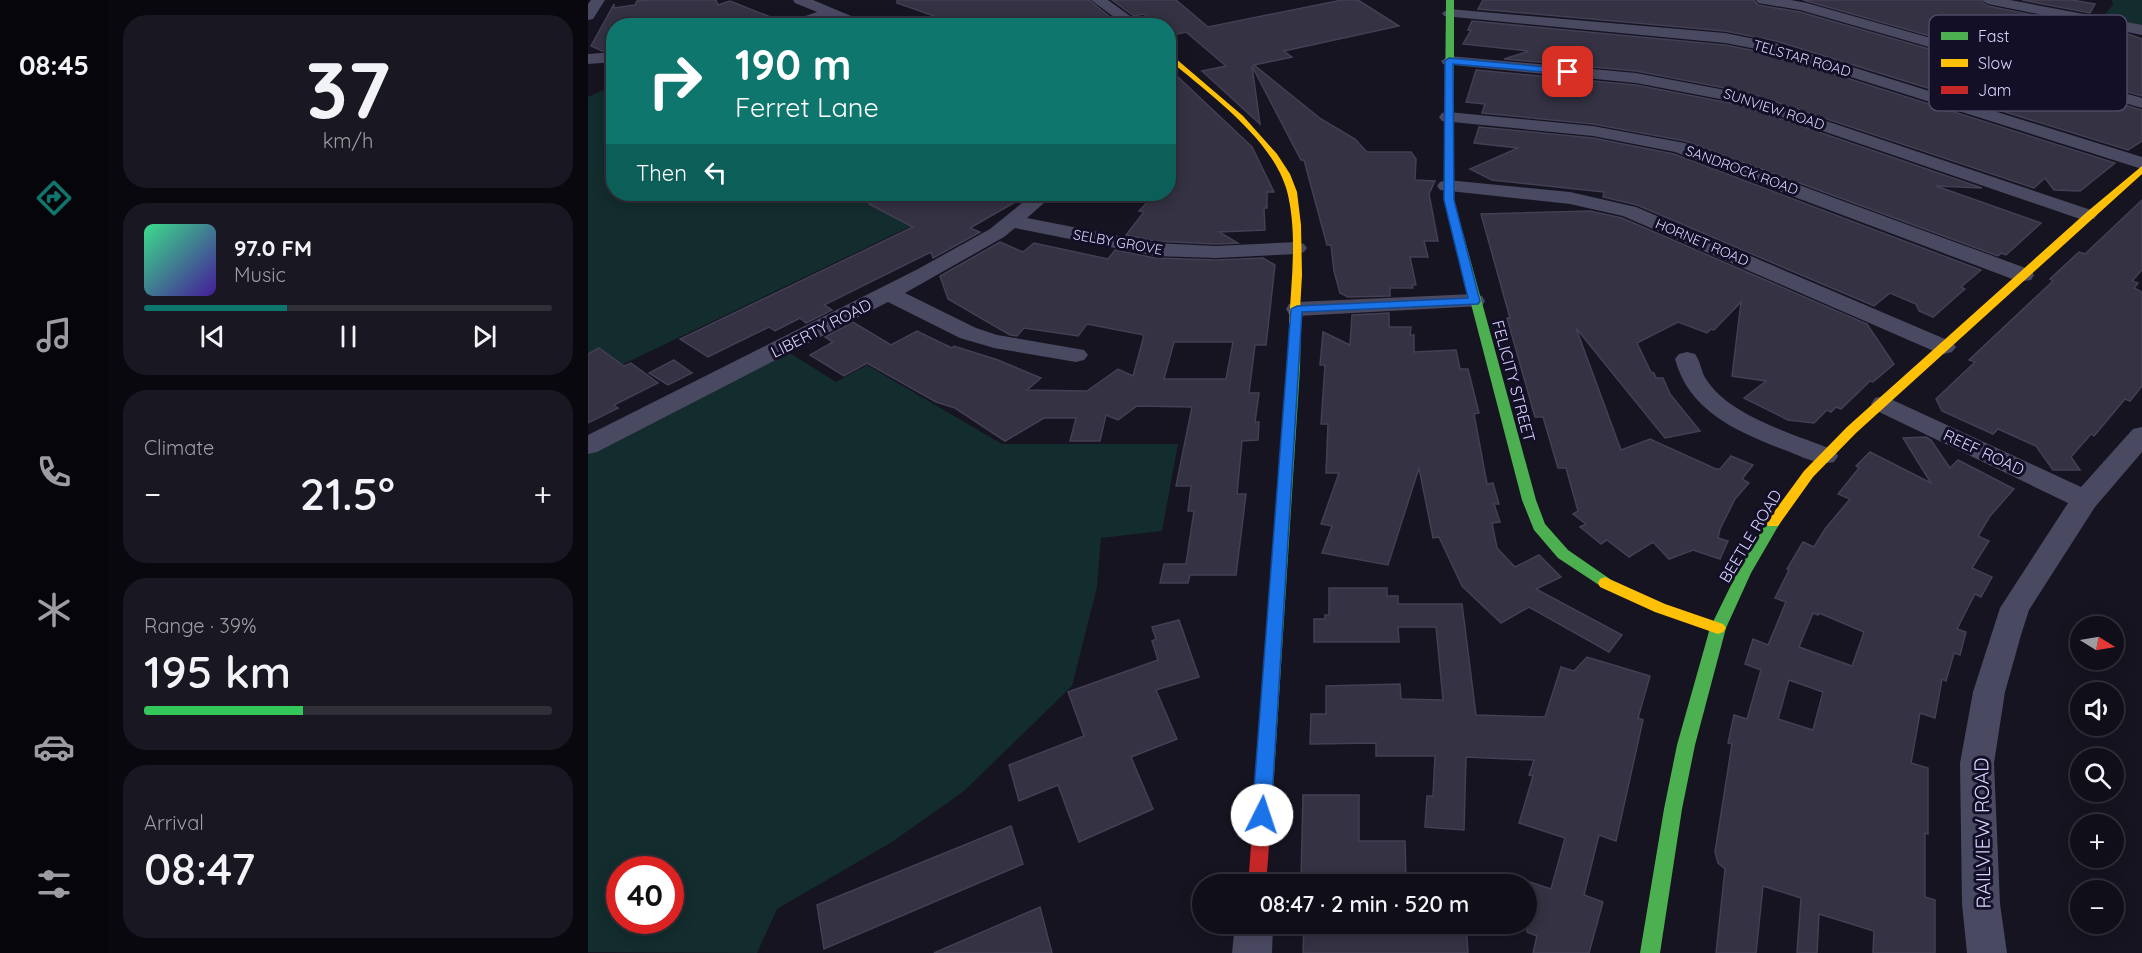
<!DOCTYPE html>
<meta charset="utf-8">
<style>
body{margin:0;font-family:Quicksand,sans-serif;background:#191822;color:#f1f3f6;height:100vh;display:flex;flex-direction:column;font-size:22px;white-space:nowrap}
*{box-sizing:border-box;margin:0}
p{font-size:20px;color:#9c9ca2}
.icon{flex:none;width:33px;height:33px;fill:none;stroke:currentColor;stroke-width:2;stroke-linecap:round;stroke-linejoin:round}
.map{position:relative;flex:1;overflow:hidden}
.side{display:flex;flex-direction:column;gap:15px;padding:15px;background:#09080e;width:480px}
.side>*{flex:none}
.guide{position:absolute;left:18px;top:18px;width:570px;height:183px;border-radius:24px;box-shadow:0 3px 15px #0003,0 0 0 2px #302f38;background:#0f766e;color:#fff;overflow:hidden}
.needle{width:39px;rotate:101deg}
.controls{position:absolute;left:1482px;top:616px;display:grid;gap:12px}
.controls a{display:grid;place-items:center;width:54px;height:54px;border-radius:50%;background:#100f19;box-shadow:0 3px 15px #0003,0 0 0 2px #302f38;font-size:30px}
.speed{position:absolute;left:18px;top:856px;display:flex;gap:12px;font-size:30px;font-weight:700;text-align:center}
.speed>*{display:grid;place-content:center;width:78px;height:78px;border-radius:50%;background:#100f19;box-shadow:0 3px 15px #0003,0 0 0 2px #302f38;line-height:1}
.speed .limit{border:9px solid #d22;background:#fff;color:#111}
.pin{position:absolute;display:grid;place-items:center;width:51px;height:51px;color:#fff;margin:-26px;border-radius:12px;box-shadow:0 3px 9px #0006}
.me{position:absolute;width:66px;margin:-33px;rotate:4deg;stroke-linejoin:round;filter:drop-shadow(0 0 4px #0008)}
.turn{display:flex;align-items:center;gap:21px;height:126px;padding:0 30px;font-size:27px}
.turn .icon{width:78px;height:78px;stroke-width:2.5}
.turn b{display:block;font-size:42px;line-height:51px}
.then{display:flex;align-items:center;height:57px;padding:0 30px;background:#0003;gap:12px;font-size:22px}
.big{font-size:45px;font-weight:600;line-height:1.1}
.side .card{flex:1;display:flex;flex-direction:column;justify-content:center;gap:9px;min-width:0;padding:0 21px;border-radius:24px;background:#191822}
.side .dial{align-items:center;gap:0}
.dial b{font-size:78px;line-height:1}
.song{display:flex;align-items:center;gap:18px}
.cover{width:72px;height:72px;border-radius:9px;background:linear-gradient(135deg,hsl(150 70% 55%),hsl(260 70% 35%))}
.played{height:6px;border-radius:3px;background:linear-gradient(90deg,#0f766e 35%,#302f38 35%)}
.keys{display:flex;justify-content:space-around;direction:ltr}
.heat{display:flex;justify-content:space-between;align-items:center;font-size:33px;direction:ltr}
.charge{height:9px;border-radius:4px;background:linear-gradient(90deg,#34c759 39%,#302f38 0)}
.trip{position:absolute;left:604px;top:874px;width:345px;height:60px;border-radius:30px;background:#100f19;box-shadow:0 3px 15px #0003,0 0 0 2px #302f38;font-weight:600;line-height:60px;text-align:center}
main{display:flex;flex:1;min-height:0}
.tabs{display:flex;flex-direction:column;width:108px;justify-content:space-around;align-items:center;background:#06060a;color:#9c9ca2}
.tabs .icon{width:42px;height:42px}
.tabs .current{color:#0f766e}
.tabs b{font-size:27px;color:#f1f3f6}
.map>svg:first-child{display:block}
</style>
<main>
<nav class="tabs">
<b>08:45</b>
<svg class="icon current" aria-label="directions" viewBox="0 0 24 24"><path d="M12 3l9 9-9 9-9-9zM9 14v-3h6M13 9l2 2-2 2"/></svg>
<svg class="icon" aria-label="music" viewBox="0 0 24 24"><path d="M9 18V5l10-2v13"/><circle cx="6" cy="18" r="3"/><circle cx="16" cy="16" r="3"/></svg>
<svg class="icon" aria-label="phone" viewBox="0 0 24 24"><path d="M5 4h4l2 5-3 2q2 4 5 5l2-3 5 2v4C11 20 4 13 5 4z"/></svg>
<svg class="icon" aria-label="climate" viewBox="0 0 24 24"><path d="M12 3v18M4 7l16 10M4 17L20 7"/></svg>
<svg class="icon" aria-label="car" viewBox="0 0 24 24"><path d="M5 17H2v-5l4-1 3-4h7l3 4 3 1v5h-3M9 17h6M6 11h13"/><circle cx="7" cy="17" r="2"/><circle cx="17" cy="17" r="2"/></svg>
<svg class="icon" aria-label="filters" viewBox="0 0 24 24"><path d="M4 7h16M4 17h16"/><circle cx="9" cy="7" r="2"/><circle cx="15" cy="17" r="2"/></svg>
</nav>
<section class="side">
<div class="card dial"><b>37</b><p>km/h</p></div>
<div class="card">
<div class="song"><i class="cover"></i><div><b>97.0 FM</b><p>Music</p></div></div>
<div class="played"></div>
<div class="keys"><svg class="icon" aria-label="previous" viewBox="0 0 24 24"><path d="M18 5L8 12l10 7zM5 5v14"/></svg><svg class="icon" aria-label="pause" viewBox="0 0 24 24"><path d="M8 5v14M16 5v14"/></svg><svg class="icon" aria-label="next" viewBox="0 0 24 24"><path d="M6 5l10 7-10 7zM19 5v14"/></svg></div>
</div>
<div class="card"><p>Climate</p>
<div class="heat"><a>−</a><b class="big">21.5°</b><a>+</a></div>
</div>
<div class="card"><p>Range · 39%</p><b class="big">195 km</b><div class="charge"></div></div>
<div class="card"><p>Arrival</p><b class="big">08:47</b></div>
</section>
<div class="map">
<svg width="1554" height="953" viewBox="0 0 1554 953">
<rect width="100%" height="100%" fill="#161421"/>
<g fill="#132c2d" fill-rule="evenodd">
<path d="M 1524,0 L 1554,0 L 1554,30 L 1510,22 L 1525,5 Z"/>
<path d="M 25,88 L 26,194 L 370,194 L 338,219 L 0,381 L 0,97 L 17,89 Z"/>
<path d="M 194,348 L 248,382 L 279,365 L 414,444 L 590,444 L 574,531 L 513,538 L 509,587 L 484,686 L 376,791 L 304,842 L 189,909 L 169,953 L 0,952 L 0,446 ZM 32,870 L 82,870 L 82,921 L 32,921 Z"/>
</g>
<g fill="#343243" stroke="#433f54" stroke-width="1.5" fill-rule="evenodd">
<path d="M 62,0 L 128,0 L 130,5 L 142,1 L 195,22 L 193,26 L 26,26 L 26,50 L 14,51 L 3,46 L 26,4 L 26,8 L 47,5 L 49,1 Z"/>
<path d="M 309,0 L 501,0 L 527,21 L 506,26 L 374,26 L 309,3 Z"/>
<path d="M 524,0 L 588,0 L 620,27 L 754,0 L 770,0 L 811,26 L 696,51 L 704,57 L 666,65 L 733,119 L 767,139 L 779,152 L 823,152 L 828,159 L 827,180 L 847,181 L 841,194 L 850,241 L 836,241 L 840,257 L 822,257 L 828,285 L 824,285 L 825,288 L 802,288 L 802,296 L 760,297 L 752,293 L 746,271 L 743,245 L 739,245 L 716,160 L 713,160 L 664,66 L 672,124 L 614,71 L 638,66 L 598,32 L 580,36 L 580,26 L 569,26 L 556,14 L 546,16 Z"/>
<path d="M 895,0 L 1166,0 L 1170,5 L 1212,12 L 1554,110 L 1554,141 L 1540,150 L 1188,41 L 1137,31 L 890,9 Z"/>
<path d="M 1215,0 L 1391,0 L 1400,6 L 1540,34 L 1554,39 L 1554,96 Z"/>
<path d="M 1434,0 L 1484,0 L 1507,4 L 1502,13 Z"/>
<path d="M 884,21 L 1137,45 L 1183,54 L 1527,163 L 1492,191 L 1466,190 L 1457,178 L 1446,188 L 1158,92 L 1048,71 L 916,59 L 941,51 L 875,44 L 883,30 L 880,30 Z"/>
<path d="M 888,70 L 1048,85 L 1152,105 L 1394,188 L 1348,186 L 1453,223 L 1418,255 L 1413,253 L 1410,256 L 1097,141 L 1005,124 L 894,113 L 897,104 L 878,102 Z"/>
<path d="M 590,77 L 664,147 L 686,192 L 679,192 L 679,208 L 676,208 L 677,230 L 631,232 L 650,243 L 628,244 L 567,241 L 538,235 L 556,212 L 551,211 L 566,195 L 565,194 L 580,194 L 580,79 Z"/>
<path d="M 891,127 L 1005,138 L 1086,154 L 1393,270 L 1373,287 L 1377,289 L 1345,317 L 1331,311 L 1328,304 L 1302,293 L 1286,306 L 1049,205 L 1015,197 L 1016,192 L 904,180 L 882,169 L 930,148 L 886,143 Z"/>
<path d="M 304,194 L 441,194 L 382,228 L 392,232 L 345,258 L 343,252 L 236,305 L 244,310 L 218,323 L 212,318 L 187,331 L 181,327 L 120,357 L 92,339 L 325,227 L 281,204 Z"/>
<path d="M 1554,200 L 1554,270 L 1544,281 L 1550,283 L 1546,288 L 1554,292 L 1554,386 L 1542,401 L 1537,399 L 1506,436 L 1503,434 L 1483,457 L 1492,470 L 1465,470 L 1448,446 L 1410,429 L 1405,434 L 1354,411 L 1348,399 L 1387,362 L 1381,360 L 1465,281 L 1462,279 L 1491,252 L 1497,254 Z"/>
<path d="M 1002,211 L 1034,218 L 1279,324 L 1306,364 L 1285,382 L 1282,381 L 1253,409 L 1248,407 L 1243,412 L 1239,410 L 1226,423 L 1200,420 L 1156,398 L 1178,381 L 1144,376 L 1153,302 L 1126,330 L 1123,329 L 1119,333 L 1090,322 L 1049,343 L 1063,372 L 1066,373 L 1068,378 L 1075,378 L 1082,394 L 1112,431 L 1077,438 L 988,328 L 1033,450 L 1062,439 L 1128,469 L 1132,469 L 1143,456 L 1165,465 L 1154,479 L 1161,483 L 1147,499 L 1132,529 L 1130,538 L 1140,541 L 1132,559 L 1105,550 L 1081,559 L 1065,542 L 1041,557 L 1019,540 L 1013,544 L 992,527 L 998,524 L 985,514 L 990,511 L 978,468 L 970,468 L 955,417 L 947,417 L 919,318 L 922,318 L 893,214 Z"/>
<path d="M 412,242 L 435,252 L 446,243 L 520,259 L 527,250 L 567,258 L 628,260 L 675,258 L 687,265 L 678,345 L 667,345 L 661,393 L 671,393 L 667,422 L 671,422 L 670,440 L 654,441 L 649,494 L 658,494 L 648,575 L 602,575 L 600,583 L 572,583 L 576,564 L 598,564 L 606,511 L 600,511 L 603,486 L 588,486 L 604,407 L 549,406 L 530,420 L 518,415 L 512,441 L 482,441 L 488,418 L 456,418 L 417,441 L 367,408 L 348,402 L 279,363 L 256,376 L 222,355 L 245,342 L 237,337 L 265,322 L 303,345 L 329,331 L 364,348 L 366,346 L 410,360 L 453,378 L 439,390 L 499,391 L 530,369 L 545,376 L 556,335 L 499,324 L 490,336 L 436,328 L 429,336 L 422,335 L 360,299 L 352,276 ZM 586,342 L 645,342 L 638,379 L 576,379 Z"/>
<path d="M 801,313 L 801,327 L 823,327 L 822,335 L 826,335 L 826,352 L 868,350 L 872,369 L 880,369 L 891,413 L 886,414 L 899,484 L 905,483 L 911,504 L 906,504 L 912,522 L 904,523 L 909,548 L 927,567 L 951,555 L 973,577 L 948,589 L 1034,635 L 1021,652 L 941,607 L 913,623 L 874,586 L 851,537 L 845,538 L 831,468 L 800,565 L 734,553 L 744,526 L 733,524 L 751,473 L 738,473 L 740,424 L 733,424 L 737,365 L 732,365 L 735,332 L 762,345 L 764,315 Z"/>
<path d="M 11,348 L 36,366 L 43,363 L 70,383 L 26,405 L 30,408 L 0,423 L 0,354 Z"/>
<path d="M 86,360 L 104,373 L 80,385 L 61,373 Z"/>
<path d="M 1338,437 L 1343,440 L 1362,468 L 1370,460 L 1426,489 L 1402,516 L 1390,536 L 1401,541 L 1384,568 L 1404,577 L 1393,597 L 1387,594 L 1369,629 L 1378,632 L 1372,655 L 1366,653 L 1358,681 L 1354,679 L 1347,718 L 1332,713 L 1323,763 L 1340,768 L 1340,834 L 1337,833 L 1337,897 L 1347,900 L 1347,953 L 1285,953 L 1286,931 L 1231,914 L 1229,953 L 1209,953 L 1213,898 L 1175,886 L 1168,953 L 1128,953 L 1137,869 L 1130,863 L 1127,852 L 1144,744 L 1140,743 L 1146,715 L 1159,719 L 1173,670 L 1157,664 L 1165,639 L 1180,645 L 1198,602 L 1187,598 L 1201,570 L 1199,569 L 1215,542 L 1226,547 L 1237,529 L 1262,499 L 1250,494 L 1271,468 L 1268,466 L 1282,452 L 1343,483 L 1315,438 ZM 1225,613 L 1230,615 L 1231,613 L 1276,632 L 1264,666 L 1211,647 ZM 1201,680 L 1235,692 L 1225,730 L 1190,719 Z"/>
<path d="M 741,588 L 799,588 L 799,596 L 810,596 L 810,604 L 874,604 L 888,715 L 957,717 L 973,667 L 986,671 L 999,657 L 1062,676 L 1050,718 L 1055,720 L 1028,841 L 1011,835 L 996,895 L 1015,902 L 1001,953 L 945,953 L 949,936 L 939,932 L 939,881 L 963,889 L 977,838 L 931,823 L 945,776 L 941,775 L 946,760 L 878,757 L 876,830 L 837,827 L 839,796 L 845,796 L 847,756 L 788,756 L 788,743 L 722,744 L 723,714 L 738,714 L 738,686 L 812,684 L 813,699 L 855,700 L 848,627 L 810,627 L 811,642 L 726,642 L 726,619 L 737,619 L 737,615 L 741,615 Z"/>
<path d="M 591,620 L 611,677 L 568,690 L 589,739 L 543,757 L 565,809 L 491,842 L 470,785 L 431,801 L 421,765 L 496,736 L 480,692 L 570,660 L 564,641 L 568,639 L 564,627 Z"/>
<path d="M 715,795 L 771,795 L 771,841 L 817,841 L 818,879 L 713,880 Z"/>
<path d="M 423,826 L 435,864 L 236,949 L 229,905 Z"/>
<path d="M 452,907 L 464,953 L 346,953 Z"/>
<path d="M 716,924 L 878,924 L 880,953 L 715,953 Z"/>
</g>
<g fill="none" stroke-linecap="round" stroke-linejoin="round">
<g fill="#4a4962" fill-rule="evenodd">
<path d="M 3,0 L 17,0 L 5,19 L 0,20 L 0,4 Z"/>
<path d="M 205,0 L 225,0 L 287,26 L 265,26 L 243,17 L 218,26 L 195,26 L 197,23 L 229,12 L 207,3 Z"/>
<path d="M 503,0 L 520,0 L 556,26 L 538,26 Z"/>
<path d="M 1168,0 L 1203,0 L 1219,3 L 1554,98 L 1554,108 L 1212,10 L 1170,3 Z"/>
<path d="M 1393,0 L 1422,0 L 1554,25 L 1554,35 L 1400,4 Z"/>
<path d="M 861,9 L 1137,33 L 1187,43 L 1554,157 L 1554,169 L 1184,52 L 1137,43 L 856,16 L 854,13 Z"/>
<path d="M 26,52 L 26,62 L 0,64 L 0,54 Z"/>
<path d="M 861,56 L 1048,73 L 1158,94 L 1506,211 L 1509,215 L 1506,219 L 1492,219 L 1153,103 L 1048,83 L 855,64 L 853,61 Z"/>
<path d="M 860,112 L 1005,126 L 1097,143 L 1443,270 L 1446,275 L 1443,280 L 1435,281 L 1427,280 L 1087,152 L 1005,136 L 854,121 L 851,117 L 854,113 Z"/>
<path d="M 859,180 L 982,192 L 1048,207 L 1364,342 L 1368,347 L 1364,352 L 1356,354 L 1348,352 L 1035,216 L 982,204 L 852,190 L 849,186 L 852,182 Z"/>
<path d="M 445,194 L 466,194 L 439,218 L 567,243 L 628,246 L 709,242 L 716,244 L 719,248 L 716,252 L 709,254 L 628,258 L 567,256 L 427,228 L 416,237 L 317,293 L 388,328 L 409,335 L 496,350 L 500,355 L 496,360 L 488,362 L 406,348 L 372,338 L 300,302 L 9,452 L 0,454 L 0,435 L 330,269 L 402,229 Z"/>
<path d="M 886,294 L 894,296 L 897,301 L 894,306 L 709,316 L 701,314 L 698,309 L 701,304 L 709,302 Z"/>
<path d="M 1099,352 L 1107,354 C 1113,362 1113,372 1118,379 C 1142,417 1207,434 1246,450 L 1250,456 L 1246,462 C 1231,466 1217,458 1202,452 C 1154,434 1101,413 1087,359 L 1091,354 Z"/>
<path d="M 1296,396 L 1493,487 L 1545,429 L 1554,427 L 1554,452 L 1507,507 L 1441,610 L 1433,635 L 1417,692 L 1406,763 L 1412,904 L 1419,953 L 1379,953 L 1374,904 L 1372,763 L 1385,692 L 1412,608 L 1480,503 L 1287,410 L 1283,404 L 1287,398 Z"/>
<path d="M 647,924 L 685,924 L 684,953 L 644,953 Z"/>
</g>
<g fill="#4caf50" fill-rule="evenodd">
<path d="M 858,0 L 866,0 L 866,200 L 948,500 L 957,524 L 980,550 L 1022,579 L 1024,583 L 1022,587 L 1017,589 L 970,558 L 946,530 L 934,500 L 856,200 Z"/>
<path d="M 707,322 L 713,325 L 712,368 L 684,807 L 681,813 L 675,815 L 669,813 L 666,807 L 700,368 L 701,325 Z"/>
<path d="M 1185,518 L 1192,523 L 1163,573 L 1138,628 L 1107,745 L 1094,809 L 1072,953 L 1052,953 L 1076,809 L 1089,745 L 1122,628 L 1149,573 L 1180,520 Z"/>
</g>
<g fill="#ffc107" fill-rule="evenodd">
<path d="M 580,52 L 655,116 L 689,154 L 702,174 L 709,192 L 713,225 L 714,275 L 711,327 L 703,327 L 701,325 C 703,282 710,234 699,191 C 685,139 620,93 580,59 Z"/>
<path d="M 1554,166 L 1554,174 L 1268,433 L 1225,477 L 1190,526 L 1180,526 L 1178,523 L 1216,471 L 1259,427 L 1500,211 Z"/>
<path d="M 1017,577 L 1077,604 L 1135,624 L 1138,628 L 1135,632 L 1130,634 L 1067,612 L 1012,587 L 1010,583 L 1012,579 Z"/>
</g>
<path fill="#c62828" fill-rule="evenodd" d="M 675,799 L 681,801 L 684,807 L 678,885 L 660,885 L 666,807 L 669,801 Z"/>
</g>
<path fill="#1a73e8" stroke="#114b97" stroke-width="1.5" d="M 861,58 L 980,69 L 984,72 L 980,74 L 865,64 L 866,200 L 892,301 L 890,304 L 714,312 L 683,815 L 680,821 L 674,823 L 667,821 L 664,815 L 703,309 L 709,306 L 880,298 L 856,200 L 857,61 Z"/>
<g text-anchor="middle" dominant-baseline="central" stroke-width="6" stroke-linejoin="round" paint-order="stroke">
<g font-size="14" fill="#d9d4ff" stroke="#130f26">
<text transform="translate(1214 58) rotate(16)">TELSTAR ROAD</text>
<text transform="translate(1186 109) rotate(18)">SUNVIEW ROAD</text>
<text transform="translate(1154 170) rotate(20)">SANDROCK ROAD</text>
<text transform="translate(530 242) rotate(10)">SELBY GROVE</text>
<text transform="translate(1114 242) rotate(23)">HORNET ROAD</text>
</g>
<g font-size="16" fill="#d9d4ff" stroke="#130f26">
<text transform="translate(233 328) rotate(-27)">LIBERTY ROAD</text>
<text transform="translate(926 381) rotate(75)">FELICITY STREET</text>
<text transform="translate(1396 452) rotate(25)">REEF ROAD</text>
<text transform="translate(1162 536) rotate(-59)">BEETLE ROAD</text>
</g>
<g font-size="20" fill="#d9d4ff" stroke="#130f26">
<text transform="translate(1394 833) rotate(-91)">RAILVIEW ROAD</text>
</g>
</g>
<rect x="1341" y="15" width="198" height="96" rx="9" fill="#130f26" stroke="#4e4a67" stroke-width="1.5"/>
<rect x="1353" y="32" width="27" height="8" fill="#4caf50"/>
<rect x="1353" y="59" width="27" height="8" fill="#ffc107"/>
<rect x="1353" y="86" width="27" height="8" fill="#c62828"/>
<g font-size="16" fill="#d9d4ff">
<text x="1390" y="42">Fast</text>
<text x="1390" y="69">Slow</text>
<text x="1390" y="96">Jam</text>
</g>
</svg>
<div class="controls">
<a><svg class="needle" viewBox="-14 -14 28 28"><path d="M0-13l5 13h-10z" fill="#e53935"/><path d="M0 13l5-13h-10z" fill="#9c9ca2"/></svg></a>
<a><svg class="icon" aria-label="sound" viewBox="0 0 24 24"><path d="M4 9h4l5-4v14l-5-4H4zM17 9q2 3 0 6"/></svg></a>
<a><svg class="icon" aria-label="search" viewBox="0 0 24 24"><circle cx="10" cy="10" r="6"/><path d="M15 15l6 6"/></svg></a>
<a>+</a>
<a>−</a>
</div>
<div class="speed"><div class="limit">40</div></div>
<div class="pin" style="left:980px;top:72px;background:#d93025"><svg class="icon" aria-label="arrive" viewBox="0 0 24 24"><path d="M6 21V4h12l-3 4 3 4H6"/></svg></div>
<svg class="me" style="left:674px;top:815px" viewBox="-20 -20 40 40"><circle r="19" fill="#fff"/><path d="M0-13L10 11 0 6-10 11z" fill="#1a73e8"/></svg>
<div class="trip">08:47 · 2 min · 520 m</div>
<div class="guide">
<div class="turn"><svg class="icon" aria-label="right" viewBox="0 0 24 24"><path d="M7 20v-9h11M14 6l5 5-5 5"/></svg><div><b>190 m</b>Ferret Lane</div></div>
<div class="then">Then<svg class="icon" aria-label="left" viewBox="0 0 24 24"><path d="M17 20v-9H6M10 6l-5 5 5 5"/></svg></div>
</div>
</div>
</main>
